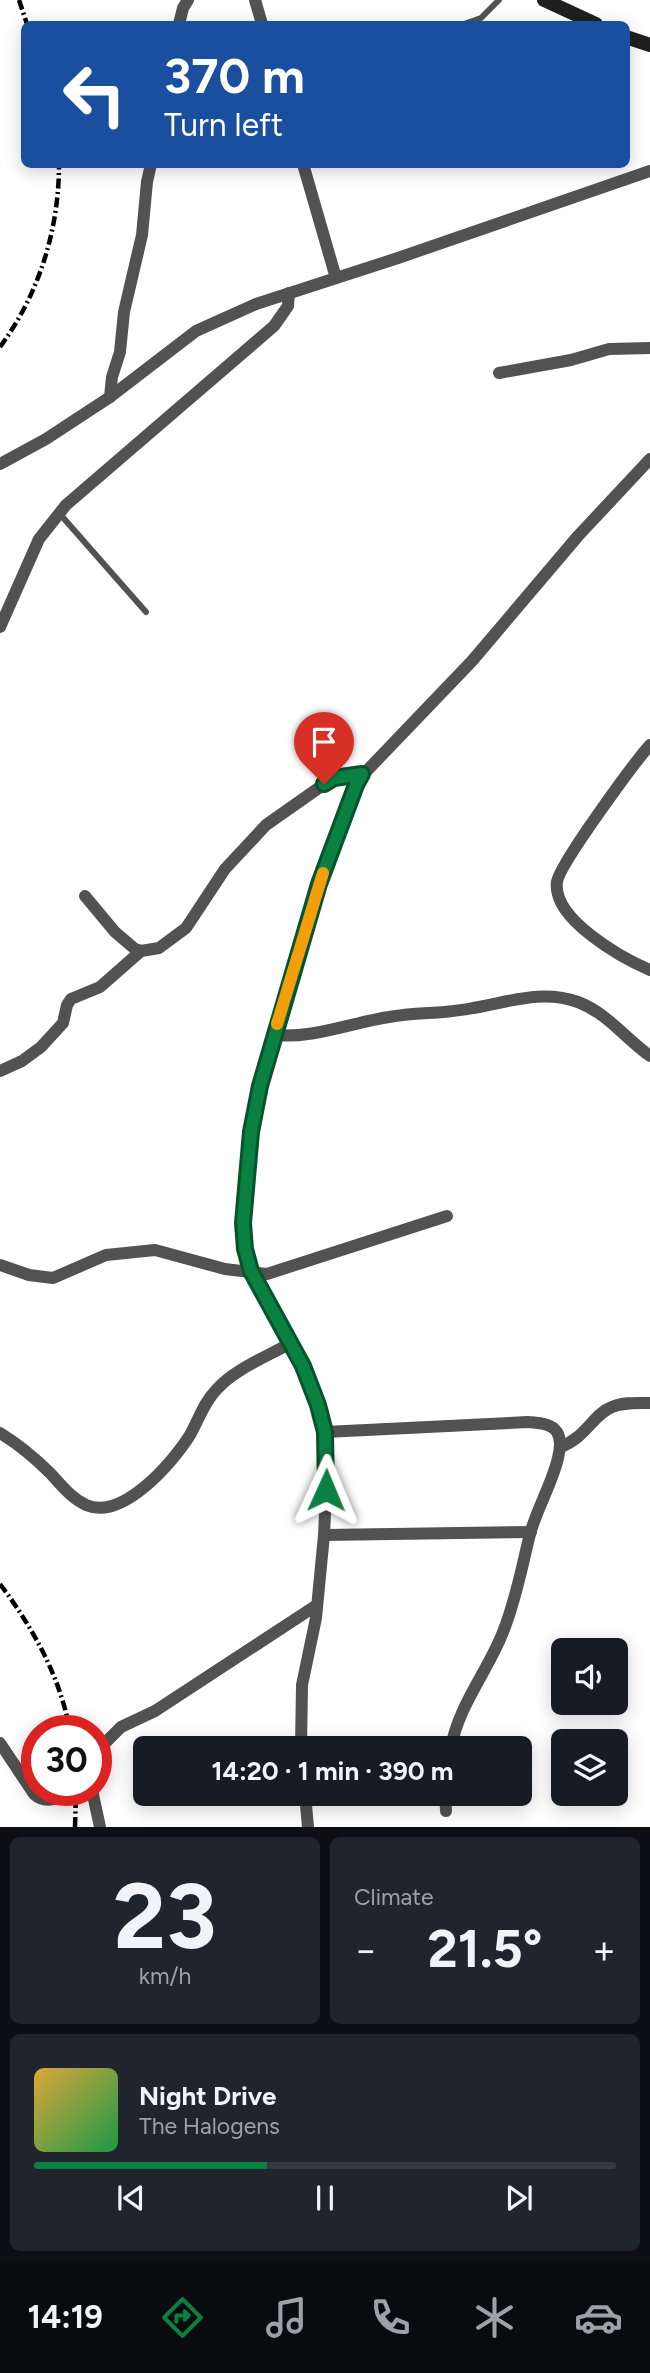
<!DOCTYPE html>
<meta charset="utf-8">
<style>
body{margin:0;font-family:Figtree,sans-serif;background:#20242c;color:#f1f3f6;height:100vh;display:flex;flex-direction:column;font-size:26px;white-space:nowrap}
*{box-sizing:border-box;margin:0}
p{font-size:23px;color:#9ea1a6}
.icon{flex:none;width:38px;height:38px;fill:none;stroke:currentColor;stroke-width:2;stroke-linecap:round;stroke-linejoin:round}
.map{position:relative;height:1827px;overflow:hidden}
.details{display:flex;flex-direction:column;gap:10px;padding:10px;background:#0d0f14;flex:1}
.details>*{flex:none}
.hud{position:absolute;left:21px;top:21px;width:609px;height:147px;border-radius:10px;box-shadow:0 4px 18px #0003;background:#1a4fa0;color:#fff;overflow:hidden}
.buttons{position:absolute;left:551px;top:1638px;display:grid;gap:14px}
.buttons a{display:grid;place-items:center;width:77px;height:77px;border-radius:10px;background:#171b24;box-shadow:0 4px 18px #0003;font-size:35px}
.speed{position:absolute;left:21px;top:1715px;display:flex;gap:14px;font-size:35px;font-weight:700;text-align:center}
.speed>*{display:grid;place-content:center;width:91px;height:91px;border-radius:50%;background:#171b24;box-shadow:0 4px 18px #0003;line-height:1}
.speed .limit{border:10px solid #d22;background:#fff;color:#111}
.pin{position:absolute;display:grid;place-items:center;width:60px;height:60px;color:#fff;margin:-72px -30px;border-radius:50% 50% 50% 0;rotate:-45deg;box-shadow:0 0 7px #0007}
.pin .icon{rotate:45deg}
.me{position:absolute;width:77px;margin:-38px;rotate:1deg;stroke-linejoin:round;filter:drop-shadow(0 0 5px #0008)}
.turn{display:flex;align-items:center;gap:24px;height:147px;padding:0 28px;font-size:32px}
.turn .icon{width:91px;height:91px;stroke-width:2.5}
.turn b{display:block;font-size:49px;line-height:60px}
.big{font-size:52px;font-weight:700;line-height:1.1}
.details .card{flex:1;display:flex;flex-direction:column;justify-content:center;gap:10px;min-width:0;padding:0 24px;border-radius:10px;background:#20242c}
.details .dial{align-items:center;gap:0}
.dial b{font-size:91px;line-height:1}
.song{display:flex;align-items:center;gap:21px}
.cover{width:84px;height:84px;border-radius:10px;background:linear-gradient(135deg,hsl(40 70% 55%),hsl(140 70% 35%))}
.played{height:7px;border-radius:4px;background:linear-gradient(90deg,#0b8043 40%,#363941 40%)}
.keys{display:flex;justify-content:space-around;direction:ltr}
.heat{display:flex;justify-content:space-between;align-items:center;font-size:38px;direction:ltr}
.details .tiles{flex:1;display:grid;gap:10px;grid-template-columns:1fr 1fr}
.card:last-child{grid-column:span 2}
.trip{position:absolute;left:133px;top:1736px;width:399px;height:70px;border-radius:10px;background:#171b24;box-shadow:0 4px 18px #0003;font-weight:700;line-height:70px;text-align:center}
.tabs{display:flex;height:112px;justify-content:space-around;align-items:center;background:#090b0e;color:#9ea1a6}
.tabs .icon{width:49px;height:49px}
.tabs .on{color:#0b8043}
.tabs b{font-size:32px;color:#f1f3f6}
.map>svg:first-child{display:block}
</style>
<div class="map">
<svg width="650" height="1827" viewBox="0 0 650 1827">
<rect width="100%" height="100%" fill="#fff"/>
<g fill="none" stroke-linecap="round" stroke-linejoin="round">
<g stroke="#525252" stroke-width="6">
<path d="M 464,24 L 481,18 L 499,0"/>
<path d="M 59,513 L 146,612"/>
</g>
<g stroke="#525252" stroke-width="12">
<path d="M 255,0 L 262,24"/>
<path d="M 179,24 L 183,8 L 188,0"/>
<path d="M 303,164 L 336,278"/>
<path d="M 499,373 L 571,360 L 609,349 L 650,348"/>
<path d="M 110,397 L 112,377 L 120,352 L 124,312 L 142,235 L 147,182 L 151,164"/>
<path d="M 0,464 L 46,439 L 110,397 L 196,331 L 256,304 L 398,258 L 650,171"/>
<path d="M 0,627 L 39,539 L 66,505 L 274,326 L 288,306 L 289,293"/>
<path d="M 650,745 C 634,763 559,865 557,882 C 552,919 622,958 650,970"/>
<path d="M 85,896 L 115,932 L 135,949 L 141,951 L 159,948 L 186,928 L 225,869 L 266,825 L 330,780 L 362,774"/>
<path d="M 274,1035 C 312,1039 350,1023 389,1017 C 417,1012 445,1014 473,1008 C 509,1002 542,989 578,1002 C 607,1013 625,1038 650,1056"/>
<path d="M 0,1071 L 22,1061 L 41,1047 L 63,1023 L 67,1005 L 71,999 L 100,987 L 141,951"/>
<path d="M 0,1265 L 29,1275 L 53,1278 L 106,1255 L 155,1250 L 225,1269 L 267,1274 L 447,1216"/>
<path d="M 325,1432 L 528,1422 C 538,1423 551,1423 557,1432 C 562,1440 560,1450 558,1458 C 552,1484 537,1508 530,1534 C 522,1566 516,1600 503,1632 C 488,1671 458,1706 451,1748"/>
<path d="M 0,1433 C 18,1444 35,1458 50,1473 C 61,1485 71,1498 86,1505 C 123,1521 173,1462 190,1435 C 199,1419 204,1402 217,1389 C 235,1369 266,1357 289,1344"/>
<path d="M 560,1447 C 586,1438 593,1414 612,1407 C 623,1402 638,1403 650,1403"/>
<path d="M 324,1535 L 531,1532"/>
<path d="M 0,1743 L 34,1794 C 46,1805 60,1798 72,1790"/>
<path d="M 301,1748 L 302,1685 L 316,1618 L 324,1535 L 327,1472 L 325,1432 L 318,1405 L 303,1366 L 251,1271 L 244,1235 L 245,1183 L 251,1132 L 274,1035 L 319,884 L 358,780 L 472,661 L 578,536 L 650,459"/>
<path d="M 96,1762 L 104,1744 L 121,1727 L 155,1711 L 317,1605"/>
<path d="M 92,1790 L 100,1827"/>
<path d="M 305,1794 L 308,1827"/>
<path d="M 445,1794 L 446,1811"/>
</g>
<g stroke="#1f1f1f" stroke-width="14">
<path d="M 544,0 L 596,24"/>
<path d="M 626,37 L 650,45"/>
</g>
<g stroke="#000" stroke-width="4.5" stroke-dasharray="10 3.5 2 3.5" stroke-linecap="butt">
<path d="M 19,0 L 27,24"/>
<path d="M 0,347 C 39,294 59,230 59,164"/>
<path d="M 0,1584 C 33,1628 60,1676 70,1731"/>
<path d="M 75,1827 L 76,1790"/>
</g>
</g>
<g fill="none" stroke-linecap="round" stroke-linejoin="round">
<defs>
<path id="route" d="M 324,784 L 334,778 L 362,774 L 356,785 L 319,884 L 260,1086 L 251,1132 L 243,1223 L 245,1249 L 251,1271 L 303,1366 L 318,1405 L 325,1432 L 326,1490"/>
</defs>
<use href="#route" stroke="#07532c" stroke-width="18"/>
<use href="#route" stroke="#0b8043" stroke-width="12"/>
<path stroke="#f59e0b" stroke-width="12" d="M 277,1024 L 323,873"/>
</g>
</svg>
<div class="buttons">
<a><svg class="icon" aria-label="sound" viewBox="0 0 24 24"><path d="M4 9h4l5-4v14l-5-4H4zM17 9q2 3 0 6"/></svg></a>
<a><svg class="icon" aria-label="layers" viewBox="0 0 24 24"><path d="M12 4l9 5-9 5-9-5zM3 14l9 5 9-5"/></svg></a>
</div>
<div class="speed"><div class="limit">30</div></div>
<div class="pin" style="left:324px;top:784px;background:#d93025"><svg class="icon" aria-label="arrive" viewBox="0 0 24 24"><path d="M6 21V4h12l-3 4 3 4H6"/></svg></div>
<svg class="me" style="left:326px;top:1490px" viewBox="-20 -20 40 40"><path d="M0-17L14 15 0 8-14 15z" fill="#0b8043" stroke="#fff" stroke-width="4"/></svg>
<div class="trip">14:20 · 1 min · 390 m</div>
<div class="hud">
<div class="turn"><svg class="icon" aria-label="left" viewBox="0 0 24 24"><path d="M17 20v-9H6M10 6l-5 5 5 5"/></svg><div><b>370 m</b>Turn left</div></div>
</div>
</div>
<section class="details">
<div class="tiles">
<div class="card dial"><b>23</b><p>km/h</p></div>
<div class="card"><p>Climate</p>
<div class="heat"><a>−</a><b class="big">21.5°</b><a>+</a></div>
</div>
<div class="card">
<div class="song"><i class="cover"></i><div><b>Night Drive</b><p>The Halogens</p></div></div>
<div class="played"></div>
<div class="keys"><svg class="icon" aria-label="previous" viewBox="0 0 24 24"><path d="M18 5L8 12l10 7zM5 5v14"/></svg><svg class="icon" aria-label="pause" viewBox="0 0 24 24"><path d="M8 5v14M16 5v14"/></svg><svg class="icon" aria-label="next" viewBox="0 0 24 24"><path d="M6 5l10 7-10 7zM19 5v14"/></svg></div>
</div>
</div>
</section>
<nav class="tabs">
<b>14:19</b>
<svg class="icon on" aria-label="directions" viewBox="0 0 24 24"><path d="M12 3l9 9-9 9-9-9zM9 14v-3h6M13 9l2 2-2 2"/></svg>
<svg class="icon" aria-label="music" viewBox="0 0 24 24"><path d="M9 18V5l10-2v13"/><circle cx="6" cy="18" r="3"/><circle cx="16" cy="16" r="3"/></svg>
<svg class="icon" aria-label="phone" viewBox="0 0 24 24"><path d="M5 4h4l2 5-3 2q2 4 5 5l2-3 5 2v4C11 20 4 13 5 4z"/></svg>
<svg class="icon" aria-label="climate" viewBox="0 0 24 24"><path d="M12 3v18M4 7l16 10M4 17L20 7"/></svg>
<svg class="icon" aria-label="car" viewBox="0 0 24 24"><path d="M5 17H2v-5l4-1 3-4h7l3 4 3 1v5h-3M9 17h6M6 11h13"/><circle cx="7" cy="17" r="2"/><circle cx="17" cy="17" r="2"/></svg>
</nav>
